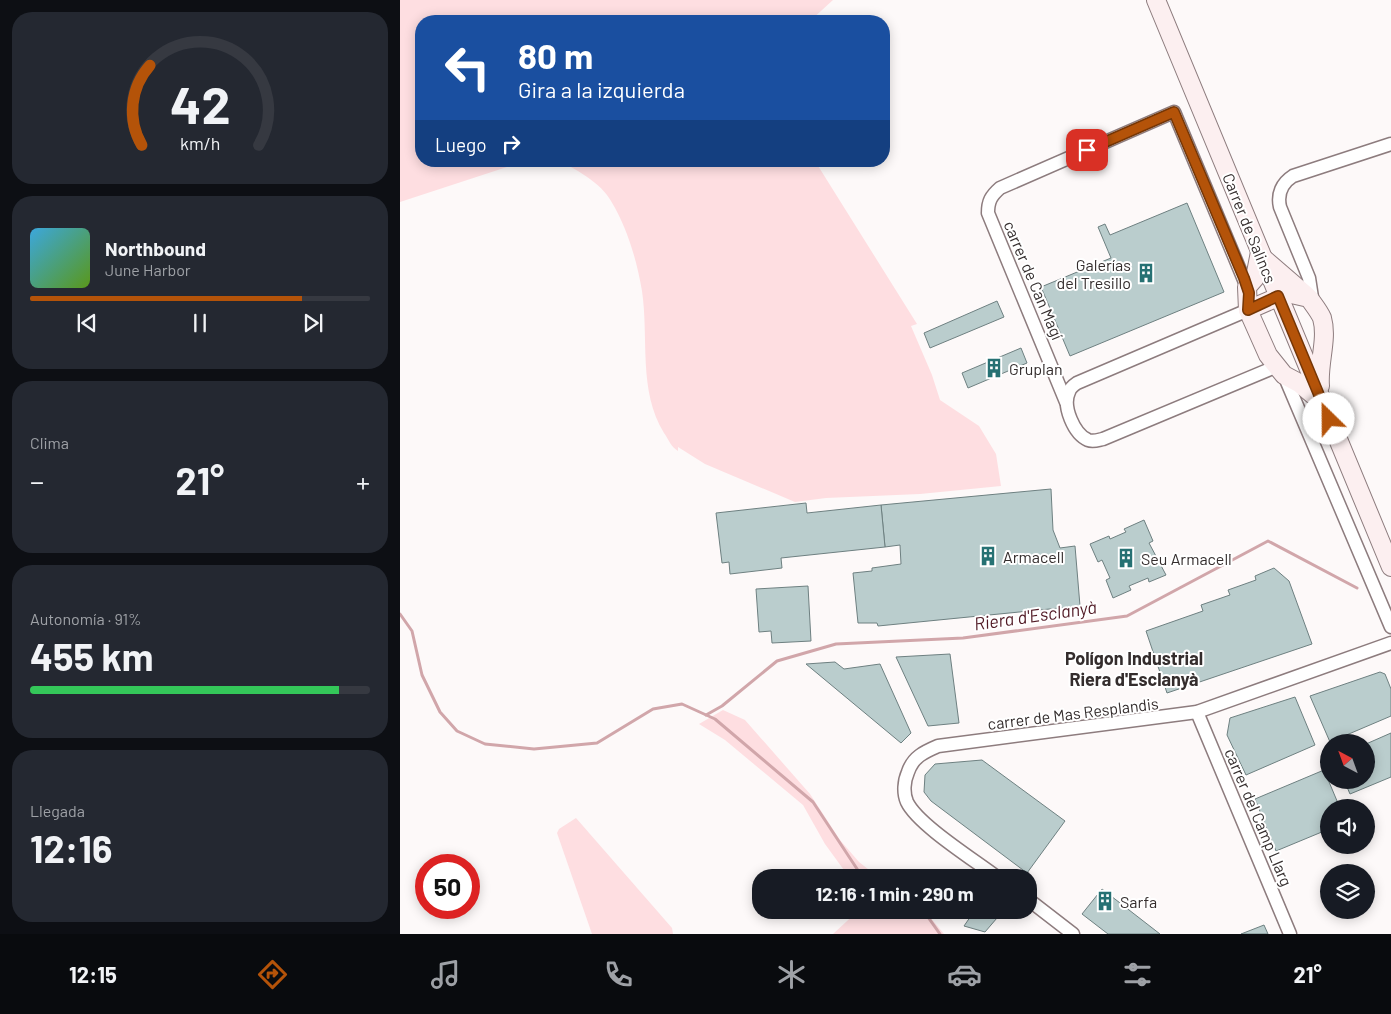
<!DOCTYPE html>
<html lang="es">
<meta charset="utf-8">
<style>
body{margin:0;font-family:Barlow,sans-serif;background:#242831;color:#f1f3f6;height:100vh;display:flex;flex-direction:column;font-size:19px;white-space:nowrap}
*{box-sizing:border-box;margin:0}
p{font-size:16px;color:#9ea1a6}
.icon{flex:none;width:28px;height:28px;fill:none;stroke:currentColor;stroke-width:2;stroke-linecap:round;stroke-linejoin:round}
.map{position:relative;flex:1;overflow:hidden}
.sheet{display:flex;flex-direction:column;gap:12px;padding:12px;background:#0d0f14;width:400px}
.sheet>*{flex:none}
.top-card{position:absolute;left:15px;top:15px;width:475px;height:152px;border-radius:20px;box-shadow:0 2px 12px #0003;background:#1a4fa0;color:#fff;overflow:hidden}
.needle{width:32px;rotate:319deg}
.tools{position:absolute;left:920px;top:734px;display:grid;gap:10px}
.tools a{display:grid;place-items:center;width:55px;height:55px;border-radius:50%;background:#171b24;box-shadow:0 2px 12px #0003;font-size:25px}
.speed{position:absolute;left:15px;top:854px;display:flex;gap:10px;font-size:25px;font-weight:700;text-align:center}
.speed>*{display:grid;place-content:center;width:65px;height:65px;border-radius:50%;background:#171b24;box-shadow:0 2px 12px #0003;line-height:1}
.speed .limit{border:8px solid #d22;background:#fff;color:#111}
.pin{position:absolute;display:grid;place-items:center;width:42px;height:42px;color:#fff;margin:-21px;border-radius:10px;box-shadow:0 2px 8px #0006}
.me{position:absolute;width:55px;margin:-28px;rotate:337deg;stroke-linejoin:round;filter:drop-shadow(0 0 4px #0008)}
.turn{display:flex;align-items:center;gap:18px;height:105px;padding:0 20px;font-size:22px}
.turn .icon{width:65px;height:65px;stroke-width:2.5}
.turn b{display:block;font-size:35px;line-height:42px}
.then{display:flex;align-items:center;height:48px;padding:0 20px;background:#0003;gap:10px;font-size:19px}
.big{font-size:38px;font-weight:700;line-height:1.1}
.sheet .tile{flex:1;display:flex;flex-direction:column;justify-content:center;gap:8px;min-width:0;padding:0 18px;border-radius:20px;background:#242831}
.sheet .dial{align-items:center;gap:0}
.dial svg{height:130px;overflow:visible;fill:none;stroke:#363941;stroke-width:7;stroke-linecap:round;text-anchor:middle}
.dial text{fill:#f1f3f6;stroke:none}
.song{display:flex;align-items:center;gap:15px}
.cover{width:60px;height:60px;border-radius:8px;background:linear-gradient(135deg,hsl(200 70% 55%),hsl(90 70% 35%))}
.played{height:5px;border-radius:2px;background:linear-gradient(90deg,#b45309 80%,#363941 80%)}
.keys{display:flex;justify-content:space-around;direction:ltr}
.heat{display:flex;justify-content:space-between;align-items:center;font-size:28px;direction:ltr}
.charge{height:8px;border-radius:4px;background:linear-gradient(90deg,#34c759 91%,#363941 0)}
.trip{position:absolute;left:352px;top:869px;width:285px;height:50px;border-radius:20px;background:#171b24;box-shadow:0 2px 12px #0003;font-weight:700;line-height:50px;text-align:center}
.tab-bar{display:flex;height:80px;justify-content:space-around;align-items:center;background:#090b0e;color:#9ea1a6}
.tab-bar .icon{width:35px;height:35px}
.tab-bar .selected{color:#b45309}
.tab-bar b{font-size:22px;color:#f1f3f6}
main{display:flex;flex:1;min-height:0}
.map>svg:first-child{display:block}
</style>
<main>
<section class="sheet">
<div class="tile dial"><svg viewBox="0 0 100 80">
<path d="M14 69A42 42 0 1 1 86 69"/>
<path d="M14 69A42 42 0 0 1 19 20" stroke="#b45309"/>
<text x="50" y="56" font-size="32" font-weight="700">42</text>
<text x="50" y="72" font-size="11">km/h</text>
</svg></div>
<div class="tile">
<div class="song"><i class="cover"></i><div><b>Northbound</b><p>June Harbor</p></div></div>
<div class="played"></div>
<div class="keys"><svg class="icon" aria-label="previous" viewBox="0 0 24 24"><path d="M18 5L8 12l10 7zM5 5v14"/></svg><svg class="icon" aria-label="pause" viewBox="0 0 24 24"><path d="M8 5v14M16 5v14"/></svg><svg class="icon" aria-label="next" viewBox="0 0 24 24"><path d="M6 5l10 7-10 7zM19 5v14"/></svg></div>
</div>
<div class="tile"><p>Clima</p>
<div class="heat"><a>−</a><b class="big">21°</b><a>+</a></div>
</div>
<div class="tile"><p>Autonomía · 91%</p><b class="big">455 km</b><div class="charge"></div></div>
<div class="tile"><p>Llegada</p><b class="big">12:16</b></div>
</section>
<div class="map">
<svg width="991" height="934" viewBox="0 0 991 934">
<rect width="100%" height="100%" fill="#fdf9f9"/>
<g fill="#fedee1">
<path d="M 0,0 L 433,0 L 410,21 L 21,21 L 21,161 L 125,161 L 0,202 Z"/>
<path d="M 161,161 L 415,161 L 517,324 L 511,326 L 532,375 L 540,400 L 579,426 L 596,454 L 601,486 L 520,494 L 426,498 L 395,502 L 305,464 L 278,447 L 278,451 C 271,447 269,440 264,433 C 238,390 249,339 242,291 C 237,261 227,227 211,201 C 200,182 179,172 161,161 Z"/>
<path d="M 323,710 L 345,720 L 410,794 L 440,840 L 459,862 L 478,877 L 449,877 L 425,844 L 403,805 L 325,740 L 299,724 Z"/>
<path d="M 176,818 L 272,928 L 273,934 L 192,934 L 157,833 L 159,829 Z"/>
<path d="M 459,910 L 524,910 L 544,934 L 433,934 Z"/>
</g>
<g fill="none" stroke-linecap="round" stroke-linejoin="round">
<g stroke="#d1a6aa" stroke-width="3">
<path d="M 0,614 L 12,631 L 22,675 L 40,712 L 57,731 L 85,744 L 134,749 L 197,743 L 253,709 L 282,704 L 315,719 L 413,802 L 463,878"/>
<path d="M 306,715 L 322,706 L 377,661 L 436,644 L 563,638 L 727,616 L 868,541 L 957,588"/>
<path d="M 523,910 L 540,934"/>
</g>
</g>
<g fill="#bacdcd" stroke="#6e8081">
<path d="M 787,203 L 824,292 L 670,356 L 641,287 L 711,258 L 698,227 L 705,224 L 710,235 Z"/>
<path d="M 597,301 L 604,317 L 530,348 L 524,333 Z"/>
<path d="M 621,348 L 627,363 L 568,388 L 562,373 Z"/>
<path d="M 651,489 L 653,530 L 660,548 L 675,546 L 680,606 L 478,626 L 477,623 L 458,623 L 453,573 L 472,571 L 472,568 L 501,564 L 500,545 L 485,547 L 481,505 Z"/>
<path d="M 406,503 L 407,513 L 481,505 L 485,547 L 381,558 L 382,568 L 330,574 L 329,562 L 322,563 L 316,513 Z"/>
<path d="M 744,520 L 753,541 L 749,543 L 766,575 L 749,582 L 748,578 L 729,586 L 731,590 L 713,598 L 706,580 L 710,578 L 702,560 L 698,562 L 690,544 L 709,536 L 710,539 L 726,532 L 724,529 Z"/>
<path d="M 874,568 L 889,581 L 912,644 L 767,693 L 746,631 L 803,611 L 801,605 L 830,595 L 828,590 L 856,580 L 855,576 Z"/>
<path d="M 408,586 L 411,641 L 372,643 L 371,631 L 359,632 L 356,589 Z"/>
<path d="M 550,654 L 559,723 L 528,726 L 496,657 Z"/>
<path d="M 435,662 L 444,669 L 480,664 L 511,733 L 501,743 L 406,664 Z"/>
<path d="M 980,672 L 985,674 L 991,689 L 991,716 L 930,742 L 910,696 Z"/>
<path d="M 895,697 L 915,745 L 846,775 L 827,735 L 830,718 Z"/>
<path d="M 991,733 L 991,777 L 950,794 L 944,780 L 966,780 L 966,744 Z"/>
<path d="M 582,760 L 665,821 L 627,873 L 531,801 L 524,792 L 525,775 L 535,764 Z"/>
<path d="M 924,770 L 940,808 L 929,808 L 929,829 L 876,851 L 855,799 Z"/>
<path d="M 702,889 L 760,934 L 708,934 L 682,914 Z"/>
<path d="M 575,910 L 602,910 L 603,911 L 585,932 L 564,926 Z"/>
<path d="M 864,925 L 868,934 L 841,934 Z"/>
</g>
<g fill="none" stroke-linecap="round" stroke-linejoin="round">
<defs>
<g id="minor">
<path d="M 913,304 L 909,278 L 880,207 C 877,194 882,183 893,176 L 991,144"/>
<path d="M 848,310 L 677,383 C 674,385 670,388 669,392 C 662,406 674,434 688,440 C 693,442 698,440 703,439 L 875,367"/>
<path d="M 884,375 L 991,627"/>
<path d="M 666,402 L 588,213 C 588,201 591,196 600,188 L 774,112 L 847,287"/>
<path d="M 797,712 L 890,934"/>
<path d="M 598,878 C 576,861 518,825 507,802 C 503,793 504,781 508,772 C 513,757 524,752 538,746 L 797,712 L 991,643"/>
<path d="M 629,900 L 673,934"/>
</g>
<g id="secondary">
<path d="M 756,0 L 991,567"/>
<path d="M 860,252 L 855,278 L 847,287 L 848,310 L 868,355 L 884,375 L 899,383 L 919,400"/>
<path d="M 864,259 L 907,296"/>
<path d="M 848,310 L 887,293 L 909,298 C 913,304 919,311 922,318 C 928,339 918,363 920,386"/>
</g>
</defs>
<use href="#minor" stroke="#8d7c7e" stroke-width="15"/>
<use href="#secondary" stroke="#8d7c7e" stroke-width="20"/>
<use href="#minor" stroke="#fff" stroke-width="12"/>
<use href="#secondary" stroke="#fceff0" stroke-width="18"/>
</g>
<g fill="none" stroke-linecap="round" stroke-linejoin="round">
<defs>
<path id="route" d="M 687,150 L 774,112 L 844,278 L 849,293 L 848,310 L 878,296 L 929,419"/>
</defs>
<use href="#route" stroke="#753606" stroke-width="12"/>
<use href="#route" stroke="#b45309" stroke-width="9"/>
</g>
<defs>
<symbol id="building-bare" viewBox="-9 -9 18 18"><path d="M-4-6H4V6H1V3H-1V6H-4ZM-2.5-4.3h1.7v1.8h-1.7ZM.8-4.3h1.7v1.8H.8ZM-2.5-1h1.7V.8h-1.7ZM.8-1h1.7V.8H.8Z" fill="#267173" stroke="#fff" stroke-width="2.5" paint-order="stroke"/></symbol>
</defs>
<g fill-rule="evenodd">
<use href="#building-bare" x="732" y="259" width="28" height="28"/>
<use href="#building-bare" x="580" y="354" width="28" height="28"/>
<use href="#building-bare" x="574" y="542" width="28" height="28"/>
<use href="#building-bare" x="712" y="544" width="28" height="28"/>
<use href="#building-bare" x="691" y="887" width="28" height="28"/>
</g>
<g text-anchor="middle" dominant-baseline="central" stroke-width="4" stroke-linejoin="round" paint-order="stroke">
<g font-size="16" fill="#342d2d" stroke="#fff">
<text transform="translate(850 228) rotate(68)">Carrer de Salincs</text>
<text transform="translate(634 280) rotate(67)">carrer de Can Magí</text>
<text transform="translate(673 713) rotate(-7)">carrer de Mas Resplandis</text>
<text transform="translate(859 817) rotate(67)">carrer del Camp Llarg</text>
</g>
<g font-size="16" fill="#342d2d" stroke="#fff" text-anchor="start">
<text x="731" y="264" text-anchor="end">Galerías<tspan x="731" dy="18">del Tresillo</tspan></text>
<text x="609" y="368">Gruplan</text>
<text x="603" y="556">Armacell</text>
<text x="741" y="558">Seu Armacell</text>
<text x="720" y="901">Sarfa</text>
</g>
<g font-size="18" font-style="italic" fill="#501924" stroke="#fff">
<text transform="translate(635 615) rotate(-8)">Riera d'Esclanyà</text>
</g>
<g font-size="18" font-weight="bold" fill="#342d2d" stroke="#fff">
<text x="734" y="658">Polígon Industrial<tspan x="734" dy="21">Riera d'Esclanyà</tspan></text>
</g>
</g>
</svg>
<div class="tools">
<a><svg class="needle" viewBox="-14 -14 28 28"><path d="M0-13l5 13h-10z" fill="#e53935"/><path d="M0 13l5-13h-10z" fill="#9ea1a6"/></svg></a>
<a><svg class="icon" aria-label="sound" viewBox="0 0 24 24"><path d="M4 9h4l5-4v14l-5-4H4zM17 9q2 3 0 6"/></svg></a>
<a><svg class="icon" aria-label="layers" viewBox="0 0 24 24"><path d="M12 4l9 5-9 5-9-5zM3 14l9 5 9-5"/></svg></a>
</div>
<div class="speed"><div class="limit">50</div></div>
<div class="pin" style="left:687px;top:150px;background:#d93025"><svg class="icon" aria-label="arrive" viewBox="0 0 24 24"><path d="M6 21V4h12l-3 4 3 4H6"/></svg></div>
<svg class="me" style="left:929px;top:419px" viewBox="-20 -20 40 40"><circle r="19" fill="#fff"/><path d="M0-13L10 11 0 6-10 11z" fill="#b45309"/></svg>
<div class="trip">12:16 · 1 min · 290 m</div>
<div class="top-card">
<div class="turn"><svg class="icon" aria-label="left" viewBox="0 0 24 24"><path d="M17 20v-9H6M10 6l-5 5 5 5"/></svg><div><b>80 m</b>Gira a la izquierda</div></div>
<div class="then">Luego<svg class="icon" aria-label="right" viewBox="0 0 24 24"><path d="M7 20v-9h11M14 6l5 5-5 5"/></svg></div>
</div>
</div>
</main>
<nav class="tab-bar">
<b>12:15</b>
<svg class="icon selected" aria-label="directions" viewBox="0 0 24 24"><path d="M12 3l9 9-9 9-9-9zM9 14v-3h6M13 9l2 2-2 2"/></svg>
<svg class="icon" aria-label="music" viewBox="0 0 24 24"><path d="M9 18V5l10-2v13"/><circle cx="6" cy="18" r="3"/><circle cx="16" cy="16" r="3"/></svg>
<svg class="icon" aria-label="phone" viewBox="0 0 24 24"><path d="M5 4h4l2 5-3 2q2 4 5 5l2-3 5 2v4C11 20 4 13 5 4z"/></svg>
<svg class="icon" aria-label="climate" viewBox="0 0 24 24"><path d="M12 3v18M4 7l16 10M4 17L20 7"/></svg>
<svg class="icon" aria-label="car" viewBox="0 0 24 24"><path d="M5 17H2v-5l4-1 3-4h7l3 4 3 1v5h-3M9 17h6M6 11h13"/><circle cx="7" cy="17" r="2"/><circle cx="17" cy="17" r="2"/></svg>
<svg class="icon" aria-label="filters" viewBox="0 0 24 24"><path d="M4 7h16M4 17h16"/><circle cx="9" cy="7" r="2"/><circle cx="15" cy="17" r="2"/></svg>
<b>21°</b>
</nav>
